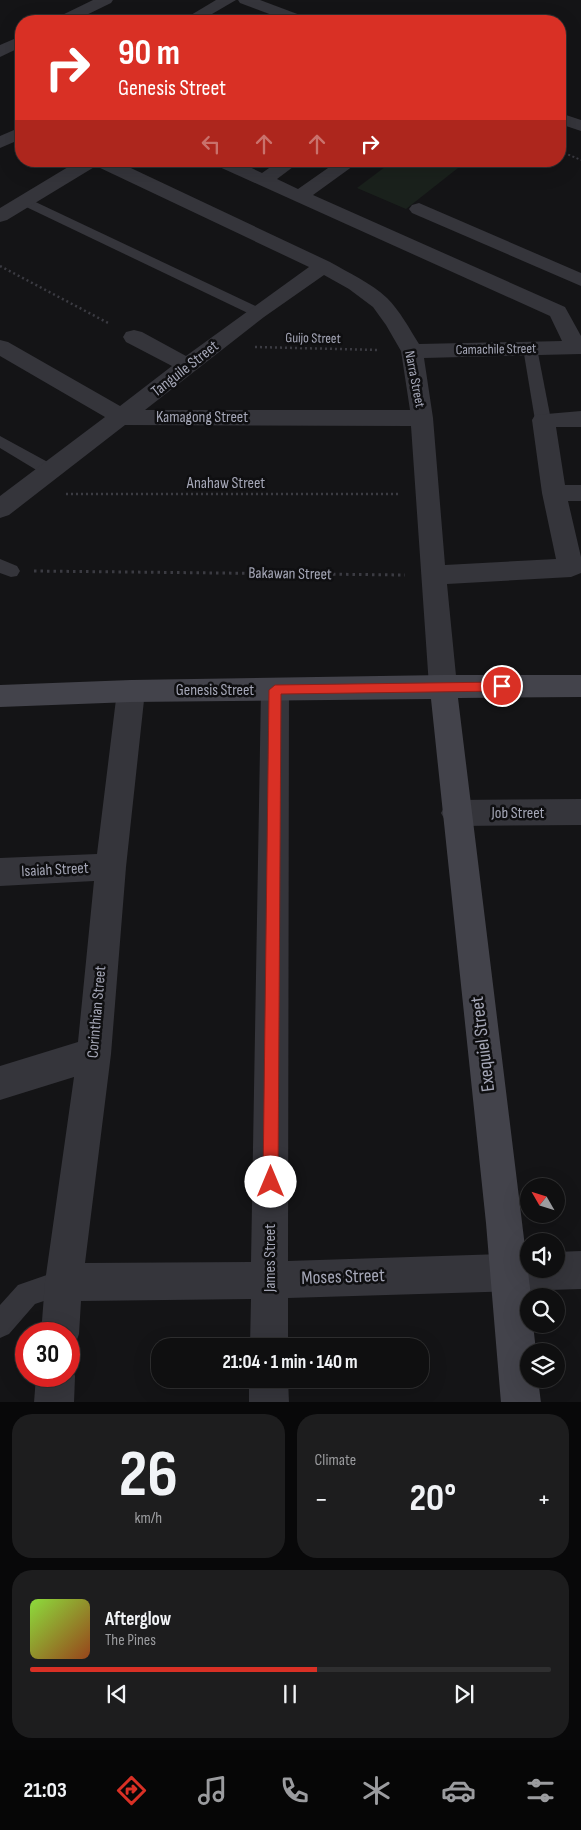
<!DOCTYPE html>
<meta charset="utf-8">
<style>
body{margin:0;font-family:"Sofia Sans Condensed",sans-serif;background:#1d1d1e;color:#f1f3f6;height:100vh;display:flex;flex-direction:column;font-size:19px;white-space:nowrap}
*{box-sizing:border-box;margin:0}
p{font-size:16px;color:#9b9c9f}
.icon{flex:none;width:28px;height:28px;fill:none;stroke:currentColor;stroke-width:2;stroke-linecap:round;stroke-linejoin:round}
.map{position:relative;height:1402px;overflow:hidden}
.sheet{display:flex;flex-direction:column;gap:12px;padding:12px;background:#080809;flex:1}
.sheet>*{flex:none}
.top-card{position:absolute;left:15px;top:15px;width:551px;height:152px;border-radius:20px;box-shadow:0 5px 20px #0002,0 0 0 1px #2f2f30;background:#d93025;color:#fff;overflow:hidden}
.needle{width:32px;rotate:309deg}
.controls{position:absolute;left:520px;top:1178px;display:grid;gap:10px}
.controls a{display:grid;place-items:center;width:45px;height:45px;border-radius:50%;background:#0f0f10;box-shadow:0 5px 20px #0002,0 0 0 1px #2f2f30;font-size:25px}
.speed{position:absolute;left:15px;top:1322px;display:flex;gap:10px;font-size:25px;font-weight:700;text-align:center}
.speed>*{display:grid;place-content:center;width:65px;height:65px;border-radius:50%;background:#0f0f10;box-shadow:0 5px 20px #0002,0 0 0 1px #2f2f30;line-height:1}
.speed .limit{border:8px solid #d22;background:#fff;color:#111}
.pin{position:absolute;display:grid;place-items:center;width:42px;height:42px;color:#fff;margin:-21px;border:2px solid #fff;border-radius:50%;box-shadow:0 1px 5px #0007}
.me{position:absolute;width:55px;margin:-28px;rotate:0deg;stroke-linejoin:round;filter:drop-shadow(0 0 4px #0008)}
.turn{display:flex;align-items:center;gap:18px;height:105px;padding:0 20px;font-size:22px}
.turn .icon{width:65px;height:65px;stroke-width:2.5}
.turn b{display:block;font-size:35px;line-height:42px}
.lanes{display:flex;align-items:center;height:48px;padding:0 20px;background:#0003;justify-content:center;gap:25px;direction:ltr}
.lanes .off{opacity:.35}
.big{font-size:38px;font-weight:700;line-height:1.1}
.sheet .tile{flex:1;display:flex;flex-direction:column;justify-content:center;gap:8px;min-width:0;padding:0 18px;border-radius:20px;background:#1d1d1e}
.sheet .dial{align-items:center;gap:0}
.dial b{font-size:65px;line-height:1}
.song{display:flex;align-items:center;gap:15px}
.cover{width:60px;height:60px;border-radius:8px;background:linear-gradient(135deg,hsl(90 70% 55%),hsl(20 70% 35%))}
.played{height:5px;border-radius:2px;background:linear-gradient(90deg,#d93025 55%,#2f2f30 55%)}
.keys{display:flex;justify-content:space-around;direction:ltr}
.heat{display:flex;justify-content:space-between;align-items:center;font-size:28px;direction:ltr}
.sheet .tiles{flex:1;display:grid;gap:12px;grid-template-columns:1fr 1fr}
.tile:last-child{grid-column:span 2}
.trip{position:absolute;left:151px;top:1338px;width:278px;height:50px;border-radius:20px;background:#0f0f10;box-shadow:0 5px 20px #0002,0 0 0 1px #2f2f30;font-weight:700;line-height:50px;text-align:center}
.tab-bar{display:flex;height:80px;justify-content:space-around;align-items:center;background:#060606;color:#9b9c9f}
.tab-bar .icon{width:35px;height:35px}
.tab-bar .selected{color:#d93025}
.tab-bar b{font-size:22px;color:#f1f3f6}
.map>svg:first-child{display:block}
</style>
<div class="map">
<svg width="581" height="1403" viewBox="0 0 581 1403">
<rect width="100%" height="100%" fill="#141416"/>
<path fill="#1a211c" d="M 393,161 L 456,161 L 463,164 L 406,209 L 357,188 Z"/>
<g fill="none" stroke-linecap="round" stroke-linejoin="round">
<path stroke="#3b3b42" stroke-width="2" stroke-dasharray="2 2.5" stroke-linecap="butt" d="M 560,151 L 581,160"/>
<g stroke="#3b3b42" stroke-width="2.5" stroke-dasharray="2 3" stroke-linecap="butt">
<path d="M 0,266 L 110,324"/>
<path d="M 255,347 L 379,350"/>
<path d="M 66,494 L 398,494"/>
</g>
<path stroke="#3b3b42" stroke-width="3" stroke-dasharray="2.5 4" stroke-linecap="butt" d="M 34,571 L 405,575"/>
<g fill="#35353b" fill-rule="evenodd">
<path d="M 25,197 L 262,309 L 264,312 L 262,315 L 252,315 L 20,204 L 19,201 Z"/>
<path d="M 530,343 L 537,348 L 551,420 L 548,424 L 538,424 L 535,420 L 523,348 Z"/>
<path d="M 0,436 L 55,466 L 57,470 L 55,474 L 43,474 L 0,448 Z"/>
<path d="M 0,559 L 17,566 L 20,571 L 17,576 L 11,577 L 0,573 Z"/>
<path d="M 64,1269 L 73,1273 L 77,1282 L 73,1291 L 35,1304 L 9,1334 L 0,1338 L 0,1305 L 18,1285 Z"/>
</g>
<g fill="#35353b" fill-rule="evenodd">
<path d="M 93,0 L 113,0 L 111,3 L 74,21 L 54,21 L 56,18 Z"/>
<path d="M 216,0 L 236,0 L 200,21 L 181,21 Z"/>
<path d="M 238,0 L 260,0 L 308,18 L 310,21 L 288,21 L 240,3 Z"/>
<path d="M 21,36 L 21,47 L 0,57 L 0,45 Z"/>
<path d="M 560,113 L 581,120 L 581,131 L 560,124 Z"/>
<path d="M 21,127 L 21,139 L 0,148 L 0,136 Z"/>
<path d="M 78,161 L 116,161 L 330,262 C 349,273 371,283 387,298 C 400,311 409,328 419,344 L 562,341 L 550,316 L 215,165 L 212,161 L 237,161 L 262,173 L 279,161 L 301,161 L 277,179 L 298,189 L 338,161 L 360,161 L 313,195 L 565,307 L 581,336 L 581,354 L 424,358 L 433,418 L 445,565 L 556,559 L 542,493 L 532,420 L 535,415 L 581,411 L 581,427 L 556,427 L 565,485 L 581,485 L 581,501 L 568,501 L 581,557 L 581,573 L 571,577 L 447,584 L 457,686 L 453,694 L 443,697 L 433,694 L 429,686 L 411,426 L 125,425 L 9,515 L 0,518 L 0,496 L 105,417 L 0,356 L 0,340 L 8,342 L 120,406 L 172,366 L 126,342 L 123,337 L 126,332 L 134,330 L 142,332 L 186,356 L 309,267 L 96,166 L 7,220 L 0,222 L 0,208 ZM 324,275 L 349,289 L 373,307 L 386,325 L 401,351 L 410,410 L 145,410 L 264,317 Z"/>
<path d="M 419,203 L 581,273 L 581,286 L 412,213 L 409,209 L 412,205 Z"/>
<path d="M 275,679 L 285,682 L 289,690 L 288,1261 L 529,1253 L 529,1269 L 556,1269 L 556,1252 L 581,1251 L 581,1289 L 288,1298 L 288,1346 L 250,1346 L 251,1299 L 81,1301 L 79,1334 L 74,1348 L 69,1350 L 69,1334 L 41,1334 L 45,1282 L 74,1077 L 0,1100 L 0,1066 L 78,1042 L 94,881 L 0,886 L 0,858 L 97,854 L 117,691 L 121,683 L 131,680 L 141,683 L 145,691 L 126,867 L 111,1054 L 85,1263 L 251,1262 L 261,690 L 265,682 Z"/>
<path d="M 581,799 L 581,825 L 456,826 L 446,822 L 441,813 L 446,804 L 456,800 Z"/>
<path d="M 69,1362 L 75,1376 L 74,1403 L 34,1403 L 36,1376 L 69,1376 Z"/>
<path d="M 249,1379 L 288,1379 L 289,1403 L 249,1403 Z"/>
</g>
<path fill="#43434b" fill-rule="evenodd" d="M 443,675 L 581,675 L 581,697 L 458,698 L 531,1296 L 529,1296 L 529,1324 L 533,1324 L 536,1351 L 529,1351 L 529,1379 L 538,1379 L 541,1403 L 501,1403 L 486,1223 L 431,699 L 131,702 L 0,707 L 0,685 L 131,680 Z"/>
</g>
<path fill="#d93025" stroke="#8d1f18" d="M 502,682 L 508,686 L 502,691 L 281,694 L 278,1182 L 276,1187 L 271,1189 L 265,1187 L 263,1182 L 269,690 L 275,685 Z"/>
<g text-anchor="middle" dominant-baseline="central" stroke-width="5" stroke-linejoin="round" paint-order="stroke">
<g font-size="14" fill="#a5a7b7" stroke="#0f0f11">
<text transform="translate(313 338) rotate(1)">Guijo Street</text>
<text transform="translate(496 349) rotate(-1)">Camachile Street</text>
<text transform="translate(415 379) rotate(79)">Narra Street</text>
</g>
<g font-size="16" fill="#a5a7b7" stroke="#0f0f11">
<text transform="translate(185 369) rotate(-38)">Tanguile Street</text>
<text x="202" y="417">Kamagong Street</text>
<text x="226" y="483">Anahaw Street</text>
<text transform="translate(290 574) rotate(1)">Bakawan Street</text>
<text x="215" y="690">Genesis Street</text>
<text x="518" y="813">Job Street</text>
<text transform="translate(55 870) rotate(-3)">Isaiah Street</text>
<text transform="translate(97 1012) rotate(-85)">Corinthian Street</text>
<text transform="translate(270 1258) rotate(-90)">James Street</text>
</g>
<g font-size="19" fill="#a5a7b7" stroke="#0f0f11">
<text transform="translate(483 1044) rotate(-97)">Exequiel Street</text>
<text transform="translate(343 1277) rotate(-2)">Moses Street</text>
</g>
</g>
</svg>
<div class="controls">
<a><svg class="needle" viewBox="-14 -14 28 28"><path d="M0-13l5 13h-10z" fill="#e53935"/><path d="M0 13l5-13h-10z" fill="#9b9c9f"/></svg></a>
<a><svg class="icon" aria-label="sound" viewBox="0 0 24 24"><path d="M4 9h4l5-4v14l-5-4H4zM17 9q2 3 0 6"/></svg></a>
<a><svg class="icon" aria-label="search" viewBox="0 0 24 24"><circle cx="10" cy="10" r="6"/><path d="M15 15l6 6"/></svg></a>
<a><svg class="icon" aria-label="layers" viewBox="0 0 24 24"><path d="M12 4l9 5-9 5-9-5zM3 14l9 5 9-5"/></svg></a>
</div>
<div class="speed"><div class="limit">30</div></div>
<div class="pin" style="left:502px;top:686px;background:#d93025"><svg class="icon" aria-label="arrive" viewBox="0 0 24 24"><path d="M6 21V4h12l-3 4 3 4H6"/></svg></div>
<svg class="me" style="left:271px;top:1182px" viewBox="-20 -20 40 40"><circle r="19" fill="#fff"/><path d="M0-13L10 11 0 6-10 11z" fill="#d93025"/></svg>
<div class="trip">21:04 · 1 min · 140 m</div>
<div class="top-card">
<div class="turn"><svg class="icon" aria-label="right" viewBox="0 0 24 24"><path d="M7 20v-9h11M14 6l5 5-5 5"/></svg><div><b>90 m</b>Genesis Street</div></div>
<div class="lanes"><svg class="icon off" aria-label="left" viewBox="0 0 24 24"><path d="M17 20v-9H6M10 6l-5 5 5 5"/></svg><svg class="icon off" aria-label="ahead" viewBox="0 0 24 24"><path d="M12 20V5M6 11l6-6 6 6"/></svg><svg class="icon off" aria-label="ahead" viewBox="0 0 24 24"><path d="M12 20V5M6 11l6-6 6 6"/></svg><svg class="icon" aria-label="right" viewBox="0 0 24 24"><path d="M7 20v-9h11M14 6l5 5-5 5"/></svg></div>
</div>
</div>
<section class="sheet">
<div class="tiles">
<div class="tile dial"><b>26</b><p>km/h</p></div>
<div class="tile"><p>Climate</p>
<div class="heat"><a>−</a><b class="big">20°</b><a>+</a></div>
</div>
<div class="tile">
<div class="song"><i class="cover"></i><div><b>Afterglow</b><p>The Pines</p></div></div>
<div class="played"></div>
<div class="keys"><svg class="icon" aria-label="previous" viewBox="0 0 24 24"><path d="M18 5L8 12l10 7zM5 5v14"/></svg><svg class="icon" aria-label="pause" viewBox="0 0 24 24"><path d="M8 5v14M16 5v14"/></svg><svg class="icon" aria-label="next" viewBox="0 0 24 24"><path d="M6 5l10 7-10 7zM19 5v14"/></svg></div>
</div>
</div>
</section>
<nav class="tab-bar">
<b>21:03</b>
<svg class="icon selected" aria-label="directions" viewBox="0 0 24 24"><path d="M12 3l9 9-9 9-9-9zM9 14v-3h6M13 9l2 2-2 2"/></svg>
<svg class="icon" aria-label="music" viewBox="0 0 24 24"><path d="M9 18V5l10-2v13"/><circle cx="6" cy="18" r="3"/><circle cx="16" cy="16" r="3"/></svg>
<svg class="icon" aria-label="phone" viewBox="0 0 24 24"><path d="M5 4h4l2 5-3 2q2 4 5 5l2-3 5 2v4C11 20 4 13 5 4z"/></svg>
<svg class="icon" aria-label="climate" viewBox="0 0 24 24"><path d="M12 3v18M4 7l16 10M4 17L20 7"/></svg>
<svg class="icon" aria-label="car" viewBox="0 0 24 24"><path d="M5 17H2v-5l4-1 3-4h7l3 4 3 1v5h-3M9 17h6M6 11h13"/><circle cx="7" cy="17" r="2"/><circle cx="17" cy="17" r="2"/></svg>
<svg class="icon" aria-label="filters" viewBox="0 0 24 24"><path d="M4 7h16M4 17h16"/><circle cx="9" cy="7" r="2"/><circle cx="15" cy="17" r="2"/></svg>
</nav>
